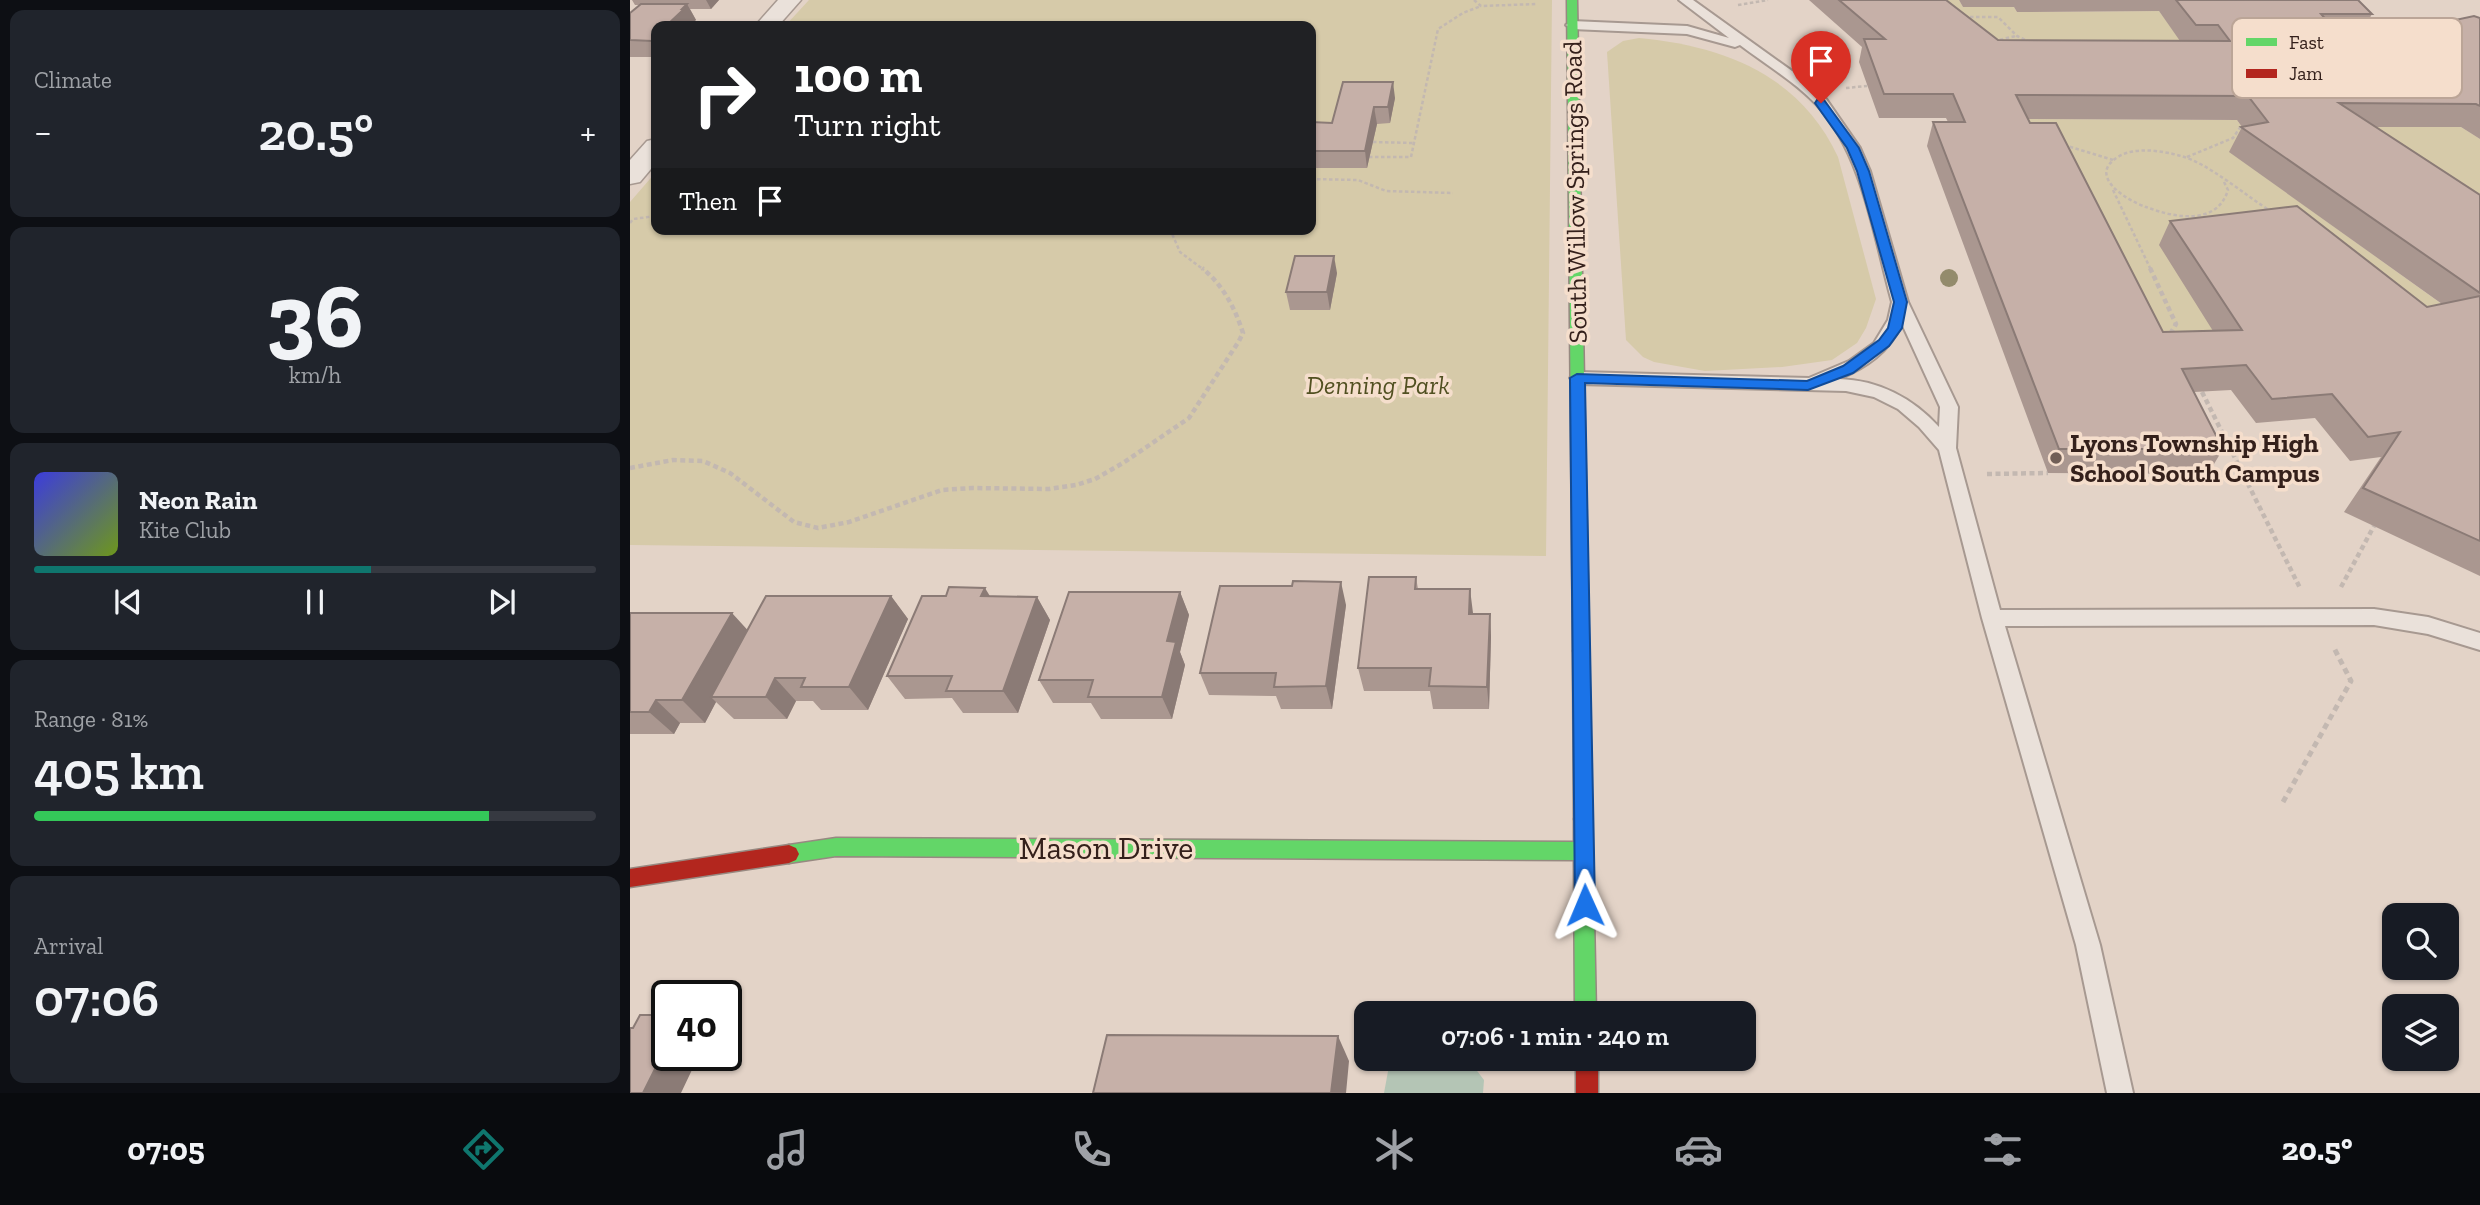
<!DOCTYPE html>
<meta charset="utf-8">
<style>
body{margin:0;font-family:"Zilla Slab",serif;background:#20242c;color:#f1f3f6;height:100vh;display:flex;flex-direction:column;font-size:26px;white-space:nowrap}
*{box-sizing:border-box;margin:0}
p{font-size:23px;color:#9ea1a6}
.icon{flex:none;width:38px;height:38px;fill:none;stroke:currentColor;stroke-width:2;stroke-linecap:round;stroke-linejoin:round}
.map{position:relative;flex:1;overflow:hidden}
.drawer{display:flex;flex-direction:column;gap:10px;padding:10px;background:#0d0f14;width:630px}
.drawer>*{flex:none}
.banner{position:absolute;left:21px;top:21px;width:665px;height:214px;border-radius:14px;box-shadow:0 2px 5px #0004;background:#202124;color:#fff;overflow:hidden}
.tools{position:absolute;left:1752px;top:903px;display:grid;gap:14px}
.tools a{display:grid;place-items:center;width:77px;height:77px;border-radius:14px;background:#171b24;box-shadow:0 2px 5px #0004;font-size:35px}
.speed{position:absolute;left:21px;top:980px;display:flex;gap:14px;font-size:35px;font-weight:700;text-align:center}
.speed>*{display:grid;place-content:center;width:91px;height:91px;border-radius:50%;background:#171b24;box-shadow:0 2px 5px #0004;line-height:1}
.speed .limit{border:4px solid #111;border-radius:10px;background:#fff;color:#111}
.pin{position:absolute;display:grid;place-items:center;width:60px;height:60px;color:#fff;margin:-72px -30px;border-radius:50% 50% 50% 0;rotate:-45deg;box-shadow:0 0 7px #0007}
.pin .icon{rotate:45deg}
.me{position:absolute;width:77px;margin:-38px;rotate:359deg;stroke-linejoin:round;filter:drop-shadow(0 0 5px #0008)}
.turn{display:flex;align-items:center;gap:24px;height:147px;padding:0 28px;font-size:32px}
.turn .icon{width:91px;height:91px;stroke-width:2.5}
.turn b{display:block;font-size:49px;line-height:60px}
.then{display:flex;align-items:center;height:66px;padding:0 28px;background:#0003;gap:14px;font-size:26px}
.big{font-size:52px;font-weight:600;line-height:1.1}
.drawer .tile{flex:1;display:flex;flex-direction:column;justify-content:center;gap:10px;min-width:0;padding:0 24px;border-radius:14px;background:#20242c}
.drawer .dial{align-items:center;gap:0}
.dial b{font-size:91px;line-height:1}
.song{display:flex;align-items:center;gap:21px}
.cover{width:84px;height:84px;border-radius:10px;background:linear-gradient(135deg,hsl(240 70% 55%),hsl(80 70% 35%))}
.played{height:7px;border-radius:4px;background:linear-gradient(90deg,#0f766e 60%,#363941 60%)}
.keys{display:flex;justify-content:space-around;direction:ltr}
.heat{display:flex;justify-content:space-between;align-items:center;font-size:38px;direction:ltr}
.charge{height:10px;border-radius:5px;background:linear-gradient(90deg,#34c759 81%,#363941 0)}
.trip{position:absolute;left:724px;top:1001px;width:402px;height:70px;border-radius:14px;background:#171b24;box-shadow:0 2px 5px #0004;font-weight:600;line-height:70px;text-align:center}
.menu{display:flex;height:112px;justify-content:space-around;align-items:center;background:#090b0e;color:#9ea1a6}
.menu .icon{width:49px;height:49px}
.menu .active{color:#0f766e}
.menu b{font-size:32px;color:#f1f3f6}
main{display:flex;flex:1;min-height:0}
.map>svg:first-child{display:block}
</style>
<main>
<section class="drawer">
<div class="tile"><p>Climate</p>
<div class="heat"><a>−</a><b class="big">20.5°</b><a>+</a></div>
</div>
<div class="tile dial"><b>36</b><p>km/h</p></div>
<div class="tile">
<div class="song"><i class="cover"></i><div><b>Neon Rain</b><p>Kite Club</p></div></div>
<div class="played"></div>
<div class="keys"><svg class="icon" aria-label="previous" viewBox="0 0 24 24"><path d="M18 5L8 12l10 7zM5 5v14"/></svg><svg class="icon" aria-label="pause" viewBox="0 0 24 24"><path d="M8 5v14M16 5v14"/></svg><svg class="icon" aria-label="next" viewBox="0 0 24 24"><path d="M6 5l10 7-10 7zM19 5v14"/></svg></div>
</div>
<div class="tile"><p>Range · 81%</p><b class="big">405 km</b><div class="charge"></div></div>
<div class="tile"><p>Arrival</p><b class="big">07:06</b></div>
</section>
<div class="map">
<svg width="1850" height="1093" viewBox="0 0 1850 1093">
<rect width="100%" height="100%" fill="#e3d3c7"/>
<g fill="#d6caa9">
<path d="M 179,0 L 922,0 L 916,556 L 0,545 L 0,202 L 26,172 L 26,229 L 681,229 L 681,26 L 155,26 Z"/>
<path d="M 1282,0 L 1329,0 L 1333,7 L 1384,7 L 1387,12 L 1529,11 L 1556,48 L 1361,64 Z"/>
<path d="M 1009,38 C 1094,46 1170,75 1208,157 L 1246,299 L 1236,328 L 1227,343 L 1202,360 L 1152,367 L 1075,371 L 1024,362 L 1013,357 L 996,340 L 977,52 L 993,41 Z"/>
<path d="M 1378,119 L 1607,120 L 1625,146 L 1600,152 L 1834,320 L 1598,355 L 1538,357 Z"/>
<path d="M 1696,127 L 1831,127 L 1850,139 L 1850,231 Z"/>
</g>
<path fill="#b4c5b5" d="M 770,1059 L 838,1059 L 854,1080 L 853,1093 L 754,1093 L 759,1066 Z"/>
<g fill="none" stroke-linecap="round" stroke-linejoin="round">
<defs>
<path id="lane" d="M 1049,0 L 1063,0 L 1169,76 L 1196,99 L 1230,148 L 1240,171 L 1278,302 L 1328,407 L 1326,448 L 1370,610 L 1744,609 L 1798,617 L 1850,633 L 1850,650 L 1798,634 L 1744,625 L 1375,626 L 1470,945 L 1503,1093 L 1477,1093 L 1446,945 L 1352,618 L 1309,450 L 1289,427 L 1268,409 L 1244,397 L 1216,391 L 948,384 L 940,378 L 948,372 L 1179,378 L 1219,361 L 1244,343 L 1258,320 L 1262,302 C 1244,238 1233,154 1186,104 C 1164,81 1135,64 1110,45 L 1105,47 L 1057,34 L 942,29 L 936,25 L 942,21 L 1057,26 L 1099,38 ZM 1272,324 L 1310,407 L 1309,427 C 1283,398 1248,380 1209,379 C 1237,367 1259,352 1272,324 Z"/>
<g id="street">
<path d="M 148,0 L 171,0 L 148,26 L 125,26 Z"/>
<path d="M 26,139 L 26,163 L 10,182 L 0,184 L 0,160 L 17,141 Z"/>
</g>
<g id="fast">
<path d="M 937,0 L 947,0 L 959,651 L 957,656 L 951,658 L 945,656 L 943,651 Z"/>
<path d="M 953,810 L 960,813 L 962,819 L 966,1013 L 945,1013 L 944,860 L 206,856 L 159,863 L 152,860 L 149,854 L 152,848 L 159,845 L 206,838 L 944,842 L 944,819 L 946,813 Z"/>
</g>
<g id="jam">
<path d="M 951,644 L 957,646 L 959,651 L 962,819 L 960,825 L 953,828 L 946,825 L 944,819 L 943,651 L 945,646 Z"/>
<path d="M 159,845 L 166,848 L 169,854 L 166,860 L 159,863 L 0,887 L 0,869 Z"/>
<rect x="946" y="1059" width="22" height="34"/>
</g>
</defs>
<use href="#lane" stroke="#a79991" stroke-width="4"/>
<use href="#street" stroke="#a79991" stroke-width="3"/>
<use href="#fast" stroke="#978981" stroke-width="3"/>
<use href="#jam" stroke="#978981" stroke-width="3"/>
<g stroke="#c3b8b1" stroke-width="2.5" stroke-dasharray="3.5 2.5" stroke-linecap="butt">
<path d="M 844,0 L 851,6 L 907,4"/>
<path d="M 1108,5 L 1138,0"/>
<path d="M 1334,17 L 1368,17 L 1387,36 L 1400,42"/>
<path d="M 1753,33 L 1769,50"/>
<path d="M 1364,41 L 1386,36"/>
<path d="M 1216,88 L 1237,86"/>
<path d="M 743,142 L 784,143"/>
<path d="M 1434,145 L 1483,160"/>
<path d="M 739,157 L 781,157 L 808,29 L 833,13 L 851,6"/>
<path d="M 1557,157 L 1603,138 L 1611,126"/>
<path d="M 681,179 L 728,180 L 756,191 L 823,193"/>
<path d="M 1594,182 L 1598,190 C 1587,226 1545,218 1516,207 C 1498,201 1456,176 1488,157 C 1505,146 1533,151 1551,156 C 1578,163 1616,196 1642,212"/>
<path d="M 1483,190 L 1521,270"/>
<path d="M 0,223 L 3,219 L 26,216"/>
<path d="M 540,229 L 550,252 L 574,270"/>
</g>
<g stroke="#c3b8b1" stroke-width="4.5" stroke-dasharray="5 3.5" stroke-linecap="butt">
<path d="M 1520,268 L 1546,324 L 1539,336"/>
<path d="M 1572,392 L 1670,588"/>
<path d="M 0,468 L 43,460 L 73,461 L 100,473 L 164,522 L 188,528 L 219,522 L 312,490 L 342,488 L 419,489 L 446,485 L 465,479 L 493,463 L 559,418 L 609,341 L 613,333 C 605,308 593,285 572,268"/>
<path d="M 1357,474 L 1418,473"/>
<path d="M 1711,587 L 1744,526"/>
</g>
<path stroke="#c3b8b1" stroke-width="5" stroke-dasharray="6 4.5" stroke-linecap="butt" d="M 1653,802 L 1721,681 L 1703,646"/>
<use href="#lane" fill="#eae1da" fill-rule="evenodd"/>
<use href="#street" fill="#eae1da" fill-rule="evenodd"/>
<use href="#fast" fill="#63d668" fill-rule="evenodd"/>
<use href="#jam" fill="#b3261e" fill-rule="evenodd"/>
</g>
<circle fill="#938b6c" cx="1319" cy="278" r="9"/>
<g fill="#aa9790" fill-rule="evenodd">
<path d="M 2,0 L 89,0 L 81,9 L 60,9 L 66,20 L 62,23 L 63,25 L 26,26 L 26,57 L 0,57 L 0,13 L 9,5 L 5,5 Z"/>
<path d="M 1179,0 L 1316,0 L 1368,40 L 1550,41 L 1529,11 L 1387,12 L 1384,7 L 1333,7 L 1329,0 L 1728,0 L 1742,14 L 1729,37 L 1711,37 L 1720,47 L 1784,48 L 1797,26 L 1850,18 L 1850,139 L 1831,127 L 1746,127 L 1850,195 L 1850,576 L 1714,512 L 1751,457 L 1720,461 L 1685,418 L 1626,423 L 1601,390 L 1564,392 L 1593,449 L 1578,474 L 1418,473 L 1297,146 L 1303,122 L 1318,122 L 1316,118 L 1249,118 L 1229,62 L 1232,47 ZM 1398,119 L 1607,120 L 1612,127 L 1599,152 L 1812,304 L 1797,307 L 1540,221 L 1529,245 L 1583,331 L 1533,332 Z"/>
<path d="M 765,98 L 760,123 L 747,124 L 737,168 L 681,168 L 681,122 L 702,123 Z"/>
<path d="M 707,273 L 700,310 L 660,310 L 656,292 Z"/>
<path d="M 786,577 L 788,589 L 843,614 L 860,614 L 861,637 L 859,709 L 803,709 L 800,691 L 734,691 L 728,668 Z"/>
<path d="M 550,592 L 559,615 L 550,652 L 555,665 L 542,719 L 471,719 L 461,703 L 423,703 L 409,680 Z"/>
<path d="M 261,596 L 278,619 L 238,710 L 191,710 L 183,701 L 166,701 L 157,719 L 104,719 L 86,702 L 75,723 L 50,723 L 44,734 L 0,734 L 0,613 L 117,630 Z"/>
<path d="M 360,596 L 407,597 L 420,620 L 388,713 L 333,713 L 322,698 L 275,699 L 257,676 Z"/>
<path d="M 716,605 L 702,709 L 651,709 L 646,696 L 579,695 L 570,673 Z"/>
</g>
<g fill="#8b7b76">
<path d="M 76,0 L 89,0 L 81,9 Z"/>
<path d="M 57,4 L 66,20 L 62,23 L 63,25 L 62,26 L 36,26 Z"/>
<path d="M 26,36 L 26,48 L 22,41 Z"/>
<path d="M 763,82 L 765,98 L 760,123 L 758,107 Z"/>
<path d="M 744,107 L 747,124 L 737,168 L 735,151 Z"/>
<path d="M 704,256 L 707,273 L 700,310 L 697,292 Z"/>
<path d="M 711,582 L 716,605 L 702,709 L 696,686 Z"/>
<path d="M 355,588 L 369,611 L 351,596 Z"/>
<path d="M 840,589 L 843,613 L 841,637 L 839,614 Z"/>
<path d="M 550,592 L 559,615 L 550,652 L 555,665 L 542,719 L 532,697 L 537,641 Z"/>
<path d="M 261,596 L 278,619 L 238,710 L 219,687 Z"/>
<path d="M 407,597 L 420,620 L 388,713 L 373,691 Z"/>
<path d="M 102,613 L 123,636 L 81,697 L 86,702 L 75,723 L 52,700 Z"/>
<path d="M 860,614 L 861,637 L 859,709 L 857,687 Z"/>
<path d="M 145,678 L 166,701 L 157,719 L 136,697 Z"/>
<path d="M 26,700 L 50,723 L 44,734 L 19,712 Z"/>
<path d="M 708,1036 L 719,1061 L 716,1093 L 701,1093 Z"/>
<path d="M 37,1045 L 37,1055 L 69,1055 L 51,1093 L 13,1093 Z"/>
</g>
<g fill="#c6b0a8" stroke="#8b7b76" stroke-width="2">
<path d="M 1209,0 L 1316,0 L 1368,40 L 1600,41 L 1588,25 L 1566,25 L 1546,0 L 1728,0 L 1742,14 L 1691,14 L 1720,47 L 1818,48 L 1797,26 L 1844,16 L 1850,18 L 1850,106 L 1846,104 L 1709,103 L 1850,195 L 1850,293 L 1611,127 L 1638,122 L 1618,96 L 1386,95 L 1400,123 L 1426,123 L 1533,332 L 1612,330 L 1540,221 L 1667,206 L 1797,307 L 1850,296 L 1850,541 L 1733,488 L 1770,432 L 1738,437 L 1702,394 L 1642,399 L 1616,365 L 1552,369 L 1593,449 L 1429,449 L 1303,122 L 1335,122 L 1323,94 L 1254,94 L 1234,39 L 1255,39 Z"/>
<path d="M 11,4 L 57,4 L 52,9 L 54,9 L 36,26 L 26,26 L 26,36 L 22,41 L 0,40 L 0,13 Z"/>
<path d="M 713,82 L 763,82 L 758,107 L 744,107 L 735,151 L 681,151 L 681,122 L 702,123 Z"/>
<path d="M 665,256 L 704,256 L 697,292 L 656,292 Z"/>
<path d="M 739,577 L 786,577 L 785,589 L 840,589 L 839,614 L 860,614 L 857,687 L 799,686 L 801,668 L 728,668 Z"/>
<path d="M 663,581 L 711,582 L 696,686 L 644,687 L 646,673 L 570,673 L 590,586 L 662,586 Z"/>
<path d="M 319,587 L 355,588 L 351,596 L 407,597 L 373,691 L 316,691 L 322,676 L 257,676 L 292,596 L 316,596 Z"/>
<path d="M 439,592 L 550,592 L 537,641 L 546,642 L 532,697 L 458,697 L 463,680 L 409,680 Z"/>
<path d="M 136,596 L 261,596 L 219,687 L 171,687 L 175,678 L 145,678 L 136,697 L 81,697 Z"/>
<path d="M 0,613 L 102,613 L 52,700 L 26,700 L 19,712 L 0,712 Z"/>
<path d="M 10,1015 L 37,1015 L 37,1045 L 13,1093 L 0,1093 L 0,1028 L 3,1028 Z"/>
<path d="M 477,1035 L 708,1036 L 701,1093 L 463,1093 Z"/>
</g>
<path fill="#1a73e8" stroke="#114b97" stroke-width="2" d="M 1187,100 L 1194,100 L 1229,148 L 1239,171 L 1277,302 L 1272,328 L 1259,346 L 1223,373 L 1178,390 L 955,383 L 965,905 L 962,912 L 955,915 L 948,912 L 945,905 L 940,378 L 947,374 L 1177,381 L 1213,366 L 1249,340 L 1258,328 L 1264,302 L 1227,171 L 1217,148 L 1185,103 Z"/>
<circle fill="#715f57" stroke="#f5decc" stroke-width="2.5" cx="1426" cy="458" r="7"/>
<g text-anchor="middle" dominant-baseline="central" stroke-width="7" stroke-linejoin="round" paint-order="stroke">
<g font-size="26" fill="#34201b" stroke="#f5decc">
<text transform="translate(945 192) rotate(-91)">South Willow Springs Road</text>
</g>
<g font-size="26" font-style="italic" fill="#515021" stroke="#f5decc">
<text x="748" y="385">Denning Park</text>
</g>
<g font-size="26" font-weight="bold" fill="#34201b" stroke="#f5decc" text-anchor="start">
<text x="1440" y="443">Lyons Township High<tspan x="1440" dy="30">School South Campus</tspan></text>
</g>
<g font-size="32" fill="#34201b" stroke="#f5decc">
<text x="476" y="848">Mason Drive</text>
</g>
</g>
<rect x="1602" y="18" width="230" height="80" rx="10" fill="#f5decc" stroke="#bba597" stroke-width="2"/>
<rect x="1616" y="38" width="31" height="8" fill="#63d668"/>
<rect x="1616" y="69" width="31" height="9" fill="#b3261e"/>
<g font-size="19" fill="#34201b">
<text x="1659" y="49">Fast</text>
<text x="1659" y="80">Jam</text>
</g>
</svg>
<div class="tools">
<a><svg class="icon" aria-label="search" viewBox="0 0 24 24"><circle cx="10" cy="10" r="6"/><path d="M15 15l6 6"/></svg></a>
<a><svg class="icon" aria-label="layers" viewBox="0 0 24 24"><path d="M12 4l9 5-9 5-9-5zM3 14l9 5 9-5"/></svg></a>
</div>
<div class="speed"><div class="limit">40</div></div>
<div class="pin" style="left:1191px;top:103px;background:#d93025"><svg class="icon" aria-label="arrive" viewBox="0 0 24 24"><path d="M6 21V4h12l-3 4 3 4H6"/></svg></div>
<svg class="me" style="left:955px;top:905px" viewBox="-20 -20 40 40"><path d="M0-17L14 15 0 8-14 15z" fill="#1a73e8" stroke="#fff" stroke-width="4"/></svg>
<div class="trip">07:06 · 1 min · 240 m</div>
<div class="banner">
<div class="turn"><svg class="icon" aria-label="right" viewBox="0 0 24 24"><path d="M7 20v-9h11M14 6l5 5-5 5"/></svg><div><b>100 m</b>Turn right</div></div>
<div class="then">Then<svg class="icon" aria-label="arrive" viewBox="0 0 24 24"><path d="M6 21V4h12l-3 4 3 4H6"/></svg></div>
</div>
</div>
</main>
<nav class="menu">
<b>07:05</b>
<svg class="icon active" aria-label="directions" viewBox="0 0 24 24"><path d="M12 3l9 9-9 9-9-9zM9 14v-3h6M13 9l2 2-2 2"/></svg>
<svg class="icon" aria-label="music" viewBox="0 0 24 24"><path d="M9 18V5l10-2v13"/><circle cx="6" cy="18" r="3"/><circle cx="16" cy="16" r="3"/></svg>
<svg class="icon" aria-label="phone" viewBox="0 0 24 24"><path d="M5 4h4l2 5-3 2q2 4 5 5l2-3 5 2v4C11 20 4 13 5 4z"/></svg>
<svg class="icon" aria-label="climate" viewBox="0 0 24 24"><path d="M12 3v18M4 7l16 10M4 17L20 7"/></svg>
<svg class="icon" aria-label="car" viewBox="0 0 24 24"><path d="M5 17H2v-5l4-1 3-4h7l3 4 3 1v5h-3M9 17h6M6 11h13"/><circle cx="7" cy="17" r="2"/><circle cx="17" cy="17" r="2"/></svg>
<svg class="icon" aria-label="filters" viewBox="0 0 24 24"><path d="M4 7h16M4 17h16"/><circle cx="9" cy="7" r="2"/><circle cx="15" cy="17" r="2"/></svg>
<b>20.5°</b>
</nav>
